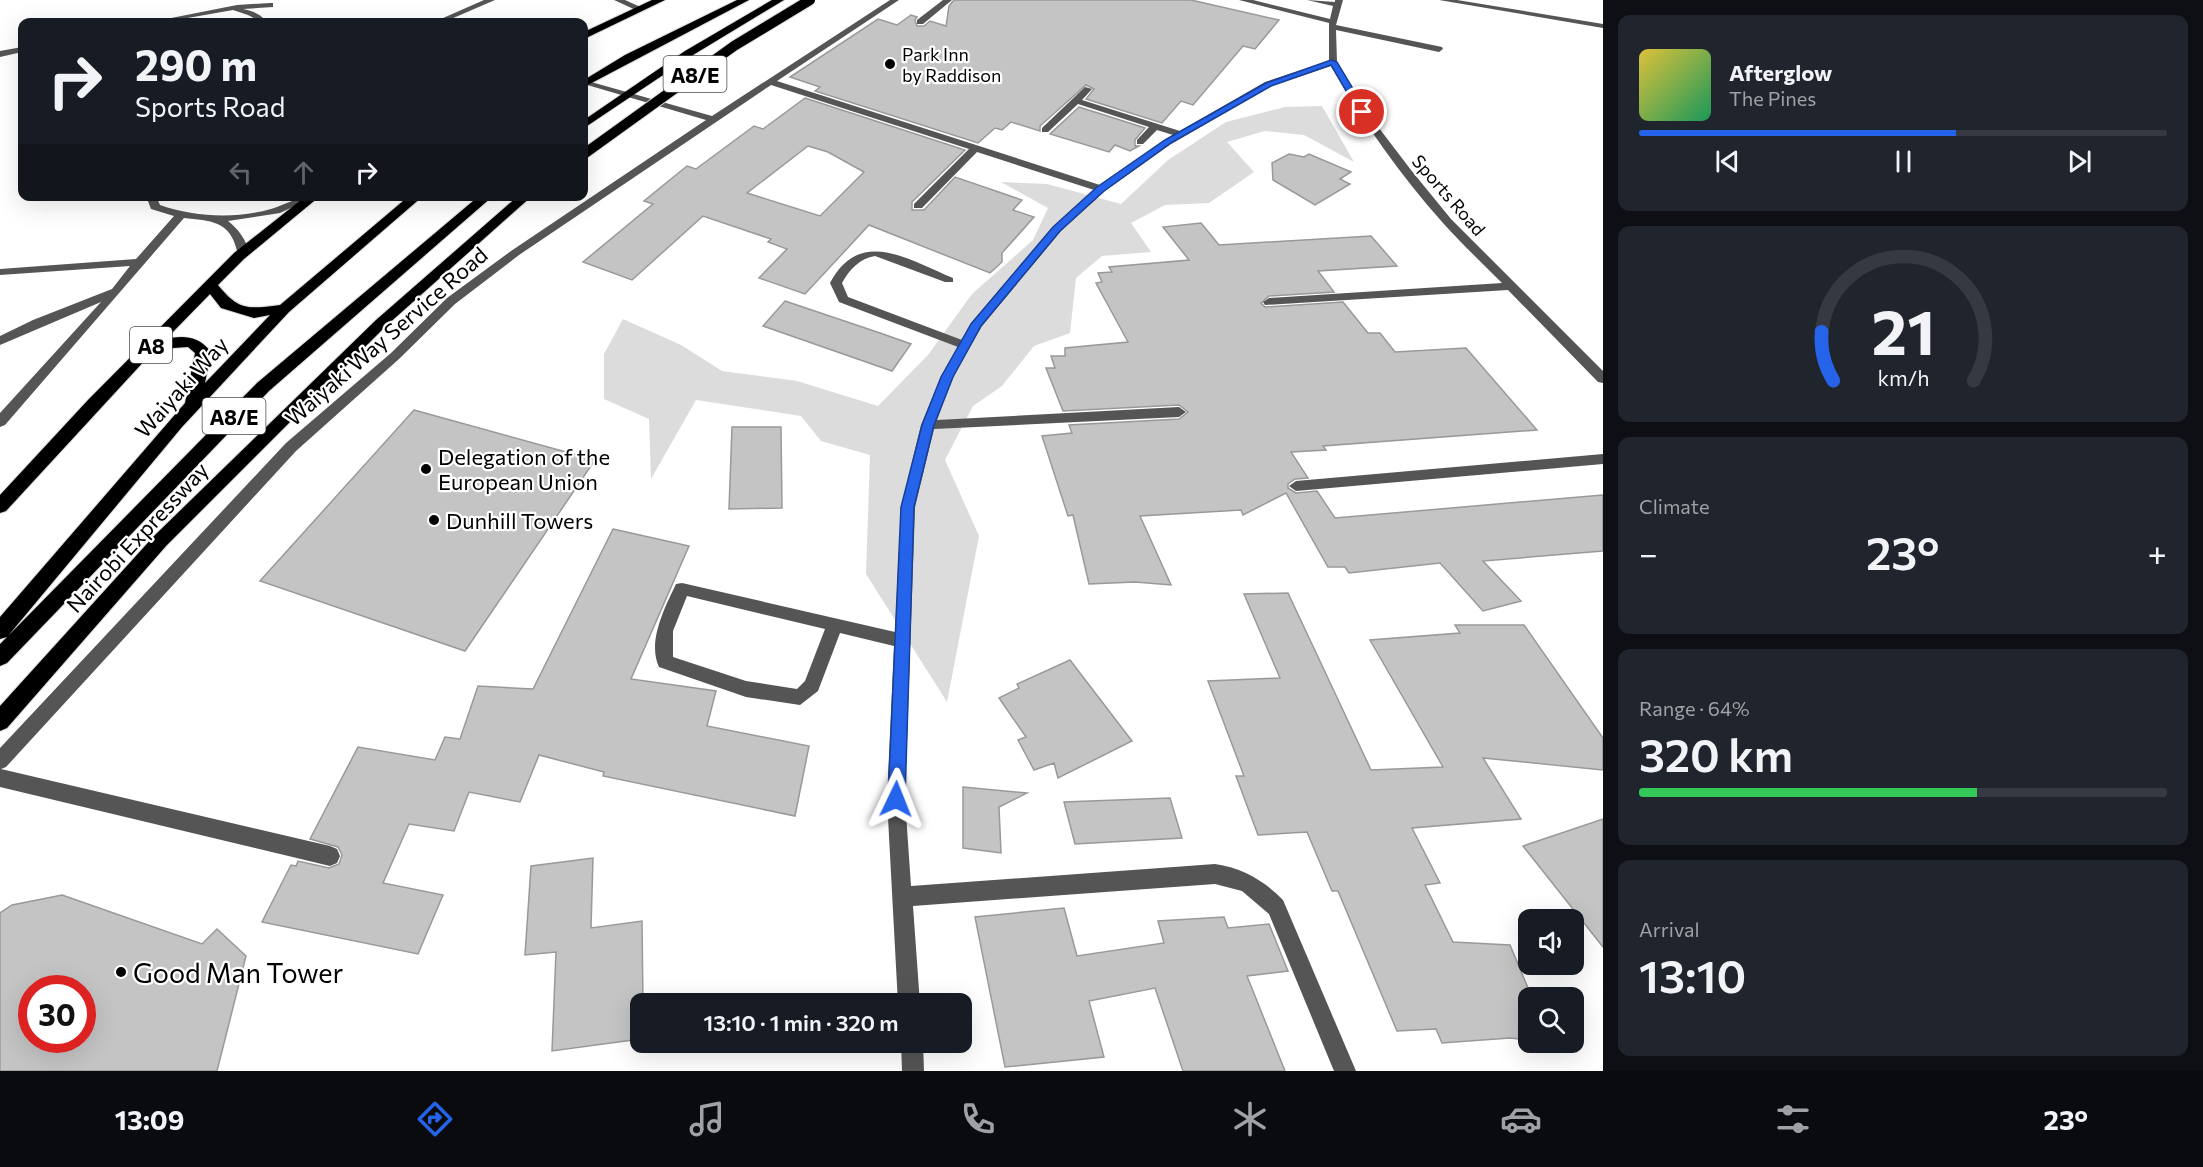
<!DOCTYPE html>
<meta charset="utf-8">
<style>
body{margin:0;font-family:Commissioner,sans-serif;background:#20242c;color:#f1f3f6;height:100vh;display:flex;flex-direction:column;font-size:22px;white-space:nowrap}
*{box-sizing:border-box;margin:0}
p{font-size:20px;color:#9ea1a6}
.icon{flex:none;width:33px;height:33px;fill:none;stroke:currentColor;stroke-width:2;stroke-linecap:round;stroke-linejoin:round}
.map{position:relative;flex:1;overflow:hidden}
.sheet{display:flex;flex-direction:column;gap:15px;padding:15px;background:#0d0f14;width:600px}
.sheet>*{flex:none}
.guide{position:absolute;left:18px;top:18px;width:570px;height:183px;border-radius:12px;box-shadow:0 6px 24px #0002;background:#171b24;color:#f1f3f6;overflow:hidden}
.tools{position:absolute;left:1518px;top:909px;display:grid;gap:12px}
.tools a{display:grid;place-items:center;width:66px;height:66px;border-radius:12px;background:#171b24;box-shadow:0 6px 24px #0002;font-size:30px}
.speed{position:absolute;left:18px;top:975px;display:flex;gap:12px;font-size:30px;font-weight:700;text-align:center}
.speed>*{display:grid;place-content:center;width:78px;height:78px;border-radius:50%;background:#171b24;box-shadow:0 6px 24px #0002;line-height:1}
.speed .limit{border:9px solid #d22;background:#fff;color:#111}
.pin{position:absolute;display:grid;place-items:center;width:51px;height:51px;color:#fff;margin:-26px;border:3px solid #fff;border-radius:50%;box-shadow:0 2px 6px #0007}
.me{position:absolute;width:66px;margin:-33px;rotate:2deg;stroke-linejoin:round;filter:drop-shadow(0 0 4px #0008)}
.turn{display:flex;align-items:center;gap:21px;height:126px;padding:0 18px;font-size:27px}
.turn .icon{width:78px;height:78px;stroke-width:2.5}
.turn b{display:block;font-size:42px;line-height:51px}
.lanes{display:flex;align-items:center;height:57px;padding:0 18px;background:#0003;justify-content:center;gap:30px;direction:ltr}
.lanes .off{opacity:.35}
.big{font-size:45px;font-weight:600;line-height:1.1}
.sheet .card{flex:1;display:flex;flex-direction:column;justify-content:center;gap:9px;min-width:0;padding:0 21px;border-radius:12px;background:#20242c}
.sheet .dial{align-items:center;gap:0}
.dial svg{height:156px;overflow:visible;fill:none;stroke:#363941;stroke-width:7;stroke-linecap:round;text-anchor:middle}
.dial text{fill:#f1f3f6;stroke:none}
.song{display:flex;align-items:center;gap:18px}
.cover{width:72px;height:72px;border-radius:9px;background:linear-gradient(135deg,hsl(50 70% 55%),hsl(150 70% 35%))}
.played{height:6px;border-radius:3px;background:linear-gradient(90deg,#2563eb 60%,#363941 60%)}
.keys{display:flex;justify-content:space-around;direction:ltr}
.heat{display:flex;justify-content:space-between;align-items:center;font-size:33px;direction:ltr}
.charge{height:9px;border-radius:4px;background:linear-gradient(90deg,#34c759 64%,#363941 0)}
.trip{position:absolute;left:630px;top:993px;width:342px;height:60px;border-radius:12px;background:#171b24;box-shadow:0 6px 24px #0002;font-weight:600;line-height:60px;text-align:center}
.tab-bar{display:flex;height:96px;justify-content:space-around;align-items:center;background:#090b0e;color:#9ea1a6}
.tab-bar .icon{width:42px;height:42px}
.tab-bar .active{color:#2563eb}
.tab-bar b{font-size:27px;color:#f1f3f6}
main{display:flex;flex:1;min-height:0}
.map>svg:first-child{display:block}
</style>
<main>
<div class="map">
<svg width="1603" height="1071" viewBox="0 0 1603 1071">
<rect width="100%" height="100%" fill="#fff"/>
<path fill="#dcdcdc" d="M 1322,106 L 1354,162 L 1304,135 L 1265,131 L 1227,142 L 1254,172 L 1209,203 L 1165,205 L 1131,223 L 1151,252 L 1102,256 L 1076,278 L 1070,333 L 1034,346 L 1002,386 L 973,406 L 945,460 L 979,536 L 947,702 L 866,574 L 870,455 L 821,441 L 801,416 L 696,400 L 651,479 L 649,419 L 604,399 L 604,354 L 623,319 L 681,345 L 722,371 L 797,381 L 878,406 L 928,355 L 972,294 L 1033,240 L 1048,208 L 1001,182 L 1047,184 L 1121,204 L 1168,160 L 1226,122 L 1285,107 Z"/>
<g fill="#c4c4c4" stroke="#999" stroke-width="1.5" fill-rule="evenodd">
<path d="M 954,0 L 1191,0 L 1279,20 L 1255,49 L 1243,46 L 1193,105 L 1181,101 L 1162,123 L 1086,99 L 1094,89 L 1086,85 L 1040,126 L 1040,131 L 1011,122 L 1002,130 L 995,128 L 978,143 L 815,91 L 820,87 L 790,77 L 878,19 L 897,25 L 911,15 L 917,17 L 915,20 L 917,26 L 924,26 L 930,21 L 946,26 L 949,6 Z"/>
<path d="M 805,98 L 965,150 L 912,202 L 912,210 L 924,210 L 955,177 L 1022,200 L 1013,210 L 1034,217 L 1002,253 L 1002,262 L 990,273 L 869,225 L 805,294 L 759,278 L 787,249 L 768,242 L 771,239 L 703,216 L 632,280 L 583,262 L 653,204 L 644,201 L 687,166 L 696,169 L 754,126 L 763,129 ZM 808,146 L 828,152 L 864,172 L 820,216 L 747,193 Z"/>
<path d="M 1079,107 L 1145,128 L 1135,140 L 1135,146 L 1139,146 L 1130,151 L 1115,145 L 1109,152 L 1050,134 Z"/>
<path d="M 1289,154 L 1304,157 L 1309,154 L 1351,172 L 1340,179 L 1350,184 L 1315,205 L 1273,180 L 1272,163 Z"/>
<path d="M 1201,223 L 1219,245 L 1371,236 L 1397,266 L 1318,271 L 1334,292 L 1269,296 L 1261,303 L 1265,307 L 1343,302 L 1368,333 L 1380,333 L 1395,352 L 1466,348 L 1537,430 L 1323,446 L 1326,450 L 1291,452 L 1308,478 L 1295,479 L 1288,484 L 1288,488 L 1296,493 L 1317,491 L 1335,518 L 1603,495 L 1603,551 L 1483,561 L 1521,601 L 1483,611 L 1440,563 L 1349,573 L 1345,567 L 1328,567 L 1286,493 L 1243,515 L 1241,510 L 1140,516 L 1171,585 L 1135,582 L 1089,584 L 1073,515 L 1068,516 L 1042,436 L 1072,433 L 1069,425 L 1179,419 L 1188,412 L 1179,405 L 1063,411 L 1046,368 L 1055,368 L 1051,356 L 1065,356 L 1065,348 L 1128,342 L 1096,283 L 1102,282 L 1098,273 L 1112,272 L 1109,267 L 1189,260 L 1163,227 Z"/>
<path d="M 785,301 L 880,333 L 911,344 L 892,371 L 763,326 Z"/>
<path d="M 414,410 L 595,460 L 465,651 L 260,581 Z"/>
<path d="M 732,427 L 781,427 L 782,508 L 729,509 Z"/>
<path d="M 613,529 L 689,546 L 631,679 L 716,691 L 707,726 L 809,746 L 795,816 L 603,776 L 604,772 L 539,755 L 520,802 L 469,792 L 454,831 L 409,824 L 383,883 L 443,895 L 418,954 L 262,922 L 291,865 L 296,866 L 298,861 L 329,868 L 339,864 L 342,855 L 338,847 L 310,839 L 358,747 L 435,760 L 445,737 L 460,739 L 478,686 L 533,689 Z"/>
<path d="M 1288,593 L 1371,770 L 1443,767 L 1370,640 L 1460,633 L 1455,625 L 1524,625 L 1603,738 L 1603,770 L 1483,758 L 1521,819 L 1412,828 L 1440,883 L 1425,885 L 1453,942 L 1510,945 L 1528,988 L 1528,1040 L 1510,1038 L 1442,1043 L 1436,1029 L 1397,1031 L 1338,891 L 1332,891 L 1307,832 L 1258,835 L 1236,776 L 1244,776 L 1208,681 L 1280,678 L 1244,594 Z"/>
<path d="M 1070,660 L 1132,741 L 1058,778 L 1054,763 L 1034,770 L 1018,740 L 1026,737 L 999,698 L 1019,688 L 1017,684 Z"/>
<path d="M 963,787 L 1027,793 L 999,807 L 1001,853 L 963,848 Z"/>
<path d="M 1170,798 L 1182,838 L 1075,844 L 1064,802 Z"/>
<path d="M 1603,819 L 1603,947 L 1523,846 Z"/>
<path d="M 593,858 L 591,928 L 642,921 L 643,1004 L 640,1004 L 640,1039 L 552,1051 L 556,952 L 525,955 L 531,866 Z"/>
<path d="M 62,895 L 202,944 L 217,929 L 246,956 L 217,1071 L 0,1071 L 0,913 L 12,905 ZM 32,988 L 82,988 L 82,1040 L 32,1040 Z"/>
<path d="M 1064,908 L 1077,956 L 1164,943 L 1158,921 L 1224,917 L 1228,928 L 1269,924 L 1288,971 L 1247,976 L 1285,1071 L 1183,1071 L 1155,988 L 1089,1001 L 1104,1057 L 1005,1067 L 975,917 Z"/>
</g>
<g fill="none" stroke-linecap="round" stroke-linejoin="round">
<defs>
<g id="highway">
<path d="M 652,0 L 665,0 L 584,39 L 584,32 Z"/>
<path d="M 737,0 L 749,0 L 584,87 L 584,80 L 625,55 Z"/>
<path d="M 772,0 L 784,0 L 693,55 L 584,128 L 584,120 L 685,51 Z"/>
<path d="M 306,196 L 320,196 L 244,259 L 218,285 C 239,311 248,309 280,305 L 409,196 L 423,196 L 289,312 L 182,427 L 8,636 L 257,383 L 479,196 L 493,196 L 269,391 L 7,663 L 0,666 L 0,644 L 7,637 L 0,639 L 0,617 L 185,403 L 195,353 L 188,347 L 173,348 L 154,358 L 147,358 L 6,511 L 0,513 L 0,495 L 88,400 L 234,253 ZM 210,294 L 221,308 L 254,318 L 270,315 L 205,383 L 211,352 C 199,336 183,335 166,339 Z"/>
<path d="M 518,196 L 532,196 L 386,326 L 166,546 L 7,728 L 0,731 L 0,706 L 154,536 L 376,320 Z"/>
</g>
</defs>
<use href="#highway" stroke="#dbdbdb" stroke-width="2"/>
<g fill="#555" fill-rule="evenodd">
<path d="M 484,0 L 495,0 L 444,22 L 434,22 Z"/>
<path d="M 614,0 L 625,0 L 645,9 L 638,11 Z"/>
<path d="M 890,0 L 899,0 L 777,81 L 1100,185 L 1173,135 L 1157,130 L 1143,144 L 1137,144 L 1137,140 L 1149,127 L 1078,104 L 1048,132 L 1042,132 L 1042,128 L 1085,87 L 1092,89 L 1082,100 L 1180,131 L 1265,82 L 1329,61 L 1329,23 L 1239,0 L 1253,0 L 1330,19 L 1333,6 L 1307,0 L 1335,2 L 1335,0 L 1343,0 L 1336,25 L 1442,47 L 1443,49 L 1439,52 L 1336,30 L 1337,62 L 1366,111 L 1411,170 L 1451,219 L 1603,371 L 1603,383 L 1598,382 L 1508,290 L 1265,305 L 1263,302 L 1269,298 L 1502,283 C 1482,263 1462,244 1443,223 C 1400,175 1363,122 1331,66 L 1271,86 L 1171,144 L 1105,191 L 1061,231 L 982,326 L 953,377 L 937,420 L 1179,407 L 1186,412 L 1179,417 L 934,429 L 915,507 L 905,799 L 911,886 L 1215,864 C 1243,868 1263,880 1283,900 L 1356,1071 L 1334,1071 L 1269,914 L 1242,891 L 1215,884 L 913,906 L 920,1004 L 898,1004 L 887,799 L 894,646 L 840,633 L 818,691 L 800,705 L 746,697 L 659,667 C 647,642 665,607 676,584 L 682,583 L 895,632 L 901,507 L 921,425 L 941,377 L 958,347 L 839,302 L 830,283 C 860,226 909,260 953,278 L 953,282 L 945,282 L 875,256 C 860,258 849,270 842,283 L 848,297 L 962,340 L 973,321 L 1053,227 L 1094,190 L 977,152 L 922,208 L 914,208 L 914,204 L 969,149 L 771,85 L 519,255 L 455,304 L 399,359 L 296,451 L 6,767 L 1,769 L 330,846 L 337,849 L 340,856 L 337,863 L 330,866 L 0,787 L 0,748 L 286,443 L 391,353 L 447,298 L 511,251 L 706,120 L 584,84 L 584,80 L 712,116 ZM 687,596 L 825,629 L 805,681 L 797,689 L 746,681 L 673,657 L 673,631 Z"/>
<path d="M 943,0 L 952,0 L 923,24 L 917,24 L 917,20 Z"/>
<path d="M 1439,0 L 1457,0 L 1603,24 L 1603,28 Z"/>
<path d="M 270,3 L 273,3 L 273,7 L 243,9 C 252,11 259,13 265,20 L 261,22 L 248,15 L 233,10 L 165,22 L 151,22 L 237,5 Z"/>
<path d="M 22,47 L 22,52 L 0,57 L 0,51 Z"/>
<path d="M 146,196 L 156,196 L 160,205 C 194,217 236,219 271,209 C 288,204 297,196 316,196 L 280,213 L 228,221 C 238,229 245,238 249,251 L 243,258 L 239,259 L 233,256 L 237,251 C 230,220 210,221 184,218 L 5,425 L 0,427 L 0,413 L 101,302 L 0,345 L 0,336 L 33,320 L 112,289 L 130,266 L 0,275 L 0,269 L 136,259 L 174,216 L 151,209 Z"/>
<path d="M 1603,454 L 1603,464 L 1296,491 L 1289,486 L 1296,481 Z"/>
<path d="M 901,1042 L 923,1042 L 924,1071 L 902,1071 Z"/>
</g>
<use href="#highway" fill="#000" fill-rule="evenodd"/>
<defs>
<path id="highway-bridge" d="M 584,154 L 734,46 L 810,0"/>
</defs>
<use href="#highway-bridge" stroke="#dbdbdb" stroke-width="12" stroke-linecap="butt"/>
<use href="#highway-bridge" stroke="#000" stroke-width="10"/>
</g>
<path fill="#2563eb" stroke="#184099" stroke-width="1.5" d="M 1331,60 L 1337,62 L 1367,112 L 1365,113 L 1359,113 L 1331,65 L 1271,86 L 1171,143 L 1104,191 L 1060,231 L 981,326 L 953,377 L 934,425 L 914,507 L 905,799 L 902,805 L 896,807 L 890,805 L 888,799 L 901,507 L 922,425 L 941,377 L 971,324 L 1053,227 L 1097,187 L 1165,140 L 1266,83 Z"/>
<g fill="#000" stroke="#fff" stroke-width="2">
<circle cx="890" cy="64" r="6"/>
<circle cx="426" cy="469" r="6"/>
<circle cx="434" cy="520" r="6"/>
<circle cx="121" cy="972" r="6"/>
</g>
<g text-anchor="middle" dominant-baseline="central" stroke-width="4.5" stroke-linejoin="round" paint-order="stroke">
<g font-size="18" fill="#000" stroke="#fff" text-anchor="start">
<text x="902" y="54">Park Inn<tspan x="902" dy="21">by Raddison</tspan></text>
</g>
<g font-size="18" fill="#000" stroke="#fff">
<text transform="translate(1449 195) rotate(49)">Sports Road</text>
</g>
<g fill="#fff" stroke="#4c4c4c" stroke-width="1.5">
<rect x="663.5" y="56" width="63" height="36" rx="4.5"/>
<rect x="130" y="327" width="42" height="36" rx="4.5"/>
<rect x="202.5" y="398" width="63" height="36" rx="4.5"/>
</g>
<g font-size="21" font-weight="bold" fill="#000">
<text x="695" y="74">A8/E</text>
<text x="151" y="345">A8</text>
<text x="234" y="416">A8/E</text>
</g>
<g font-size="22" fill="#000" stroke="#fff">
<text transform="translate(386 336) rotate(-41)">Waiyaki Way Service Road</text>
<text transform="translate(181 387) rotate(-48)">Waiyaki Way</text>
<text transform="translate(137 537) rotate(-47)">Nairobi Expressway</text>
</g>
<g font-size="22" fill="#000" stroke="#fff" text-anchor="start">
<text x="438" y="456">Delegation of the<tspan x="438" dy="25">European Union</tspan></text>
<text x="446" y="520">Dunhill Towers</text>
</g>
<g font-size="27" fill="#000" stroke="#fff" text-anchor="start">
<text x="133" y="972">Good Man Tower</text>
</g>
</g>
</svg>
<div class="tools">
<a><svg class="icon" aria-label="sound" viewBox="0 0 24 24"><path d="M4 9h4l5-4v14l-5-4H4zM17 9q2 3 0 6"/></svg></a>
<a><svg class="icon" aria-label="search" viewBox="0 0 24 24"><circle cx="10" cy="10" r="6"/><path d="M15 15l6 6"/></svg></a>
</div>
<div class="speed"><div class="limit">30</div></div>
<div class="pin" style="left:1362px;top:112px;background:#d93025"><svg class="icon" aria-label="arrive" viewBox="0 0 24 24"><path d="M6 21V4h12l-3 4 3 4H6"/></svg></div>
<svg class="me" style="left:896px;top:799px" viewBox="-20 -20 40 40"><path d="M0-17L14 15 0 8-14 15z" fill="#2563eb" stroke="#fff" stroke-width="4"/></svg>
<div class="trip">13:10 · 1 min · 320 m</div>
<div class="guide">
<div class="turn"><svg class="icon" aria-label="right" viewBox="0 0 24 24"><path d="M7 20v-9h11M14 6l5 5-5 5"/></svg><div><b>290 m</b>Sports Road</div></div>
<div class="lanes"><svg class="icon off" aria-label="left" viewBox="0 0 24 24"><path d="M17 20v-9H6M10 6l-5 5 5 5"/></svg><svg class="icon off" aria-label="ahead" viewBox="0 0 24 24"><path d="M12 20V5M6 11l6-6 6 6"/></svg><svg class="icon" aria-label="right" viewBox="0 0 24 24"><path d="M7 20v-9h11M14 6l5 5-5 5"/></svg></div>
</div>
</div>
<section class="sheet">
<div class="card">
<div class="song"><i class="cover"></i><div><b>Afterglow</b><p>The Pines</p></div></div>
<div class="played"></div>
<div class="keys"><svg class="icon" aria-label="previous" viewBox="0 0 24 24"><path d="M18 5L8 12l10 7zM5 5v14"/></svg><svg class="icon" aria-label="pause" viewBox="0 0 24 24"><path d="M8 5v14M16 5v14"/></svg><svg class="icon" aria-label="next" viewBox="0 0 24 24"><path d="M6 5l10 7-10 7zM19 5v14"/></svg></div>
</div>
<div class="card dial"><svg viewBox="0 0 100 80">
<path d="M14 69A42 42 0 1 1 86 69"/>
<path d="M14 69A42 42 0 0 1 8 44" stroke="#2563eb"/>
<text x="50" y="56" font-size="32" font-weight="700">21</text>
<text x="50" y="72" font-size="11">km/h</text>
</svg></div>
<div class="card"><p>Climate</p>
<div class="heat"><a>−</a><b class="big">23°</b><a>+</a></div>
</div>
<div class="card"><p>Range · 64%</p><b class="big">320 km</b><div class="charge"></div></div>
<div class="card"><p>Arrival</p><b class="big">13:10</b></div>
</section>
</main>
<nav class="tab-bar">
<b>13:09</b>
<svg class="icon active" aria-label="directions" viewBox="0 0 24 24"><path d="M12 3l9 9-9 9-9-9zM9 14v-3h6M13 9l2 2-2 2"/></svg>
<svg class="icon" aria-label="music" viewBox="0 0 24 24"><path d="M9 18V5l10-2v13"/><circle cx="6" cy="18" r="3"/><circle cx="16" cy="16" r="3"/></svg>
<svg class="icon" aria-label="phone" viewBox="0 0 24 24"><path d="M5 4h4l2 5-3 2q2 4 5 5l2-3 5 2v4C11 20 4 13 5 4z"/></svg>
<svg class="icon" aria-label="climate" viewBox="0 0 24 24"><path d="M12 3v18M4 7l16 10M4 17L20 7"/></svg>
<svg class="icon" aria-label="car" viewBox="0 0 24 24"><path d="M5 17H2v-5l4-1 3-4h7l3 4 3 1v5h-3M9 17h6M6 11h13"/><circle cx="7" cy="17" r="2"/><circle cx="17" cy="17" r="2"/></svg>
<svg class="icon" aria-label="filters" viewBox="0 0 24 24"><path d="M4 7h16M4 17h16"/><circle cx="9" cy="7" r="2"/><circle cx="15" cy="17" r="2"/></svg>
<b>23°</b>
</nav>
